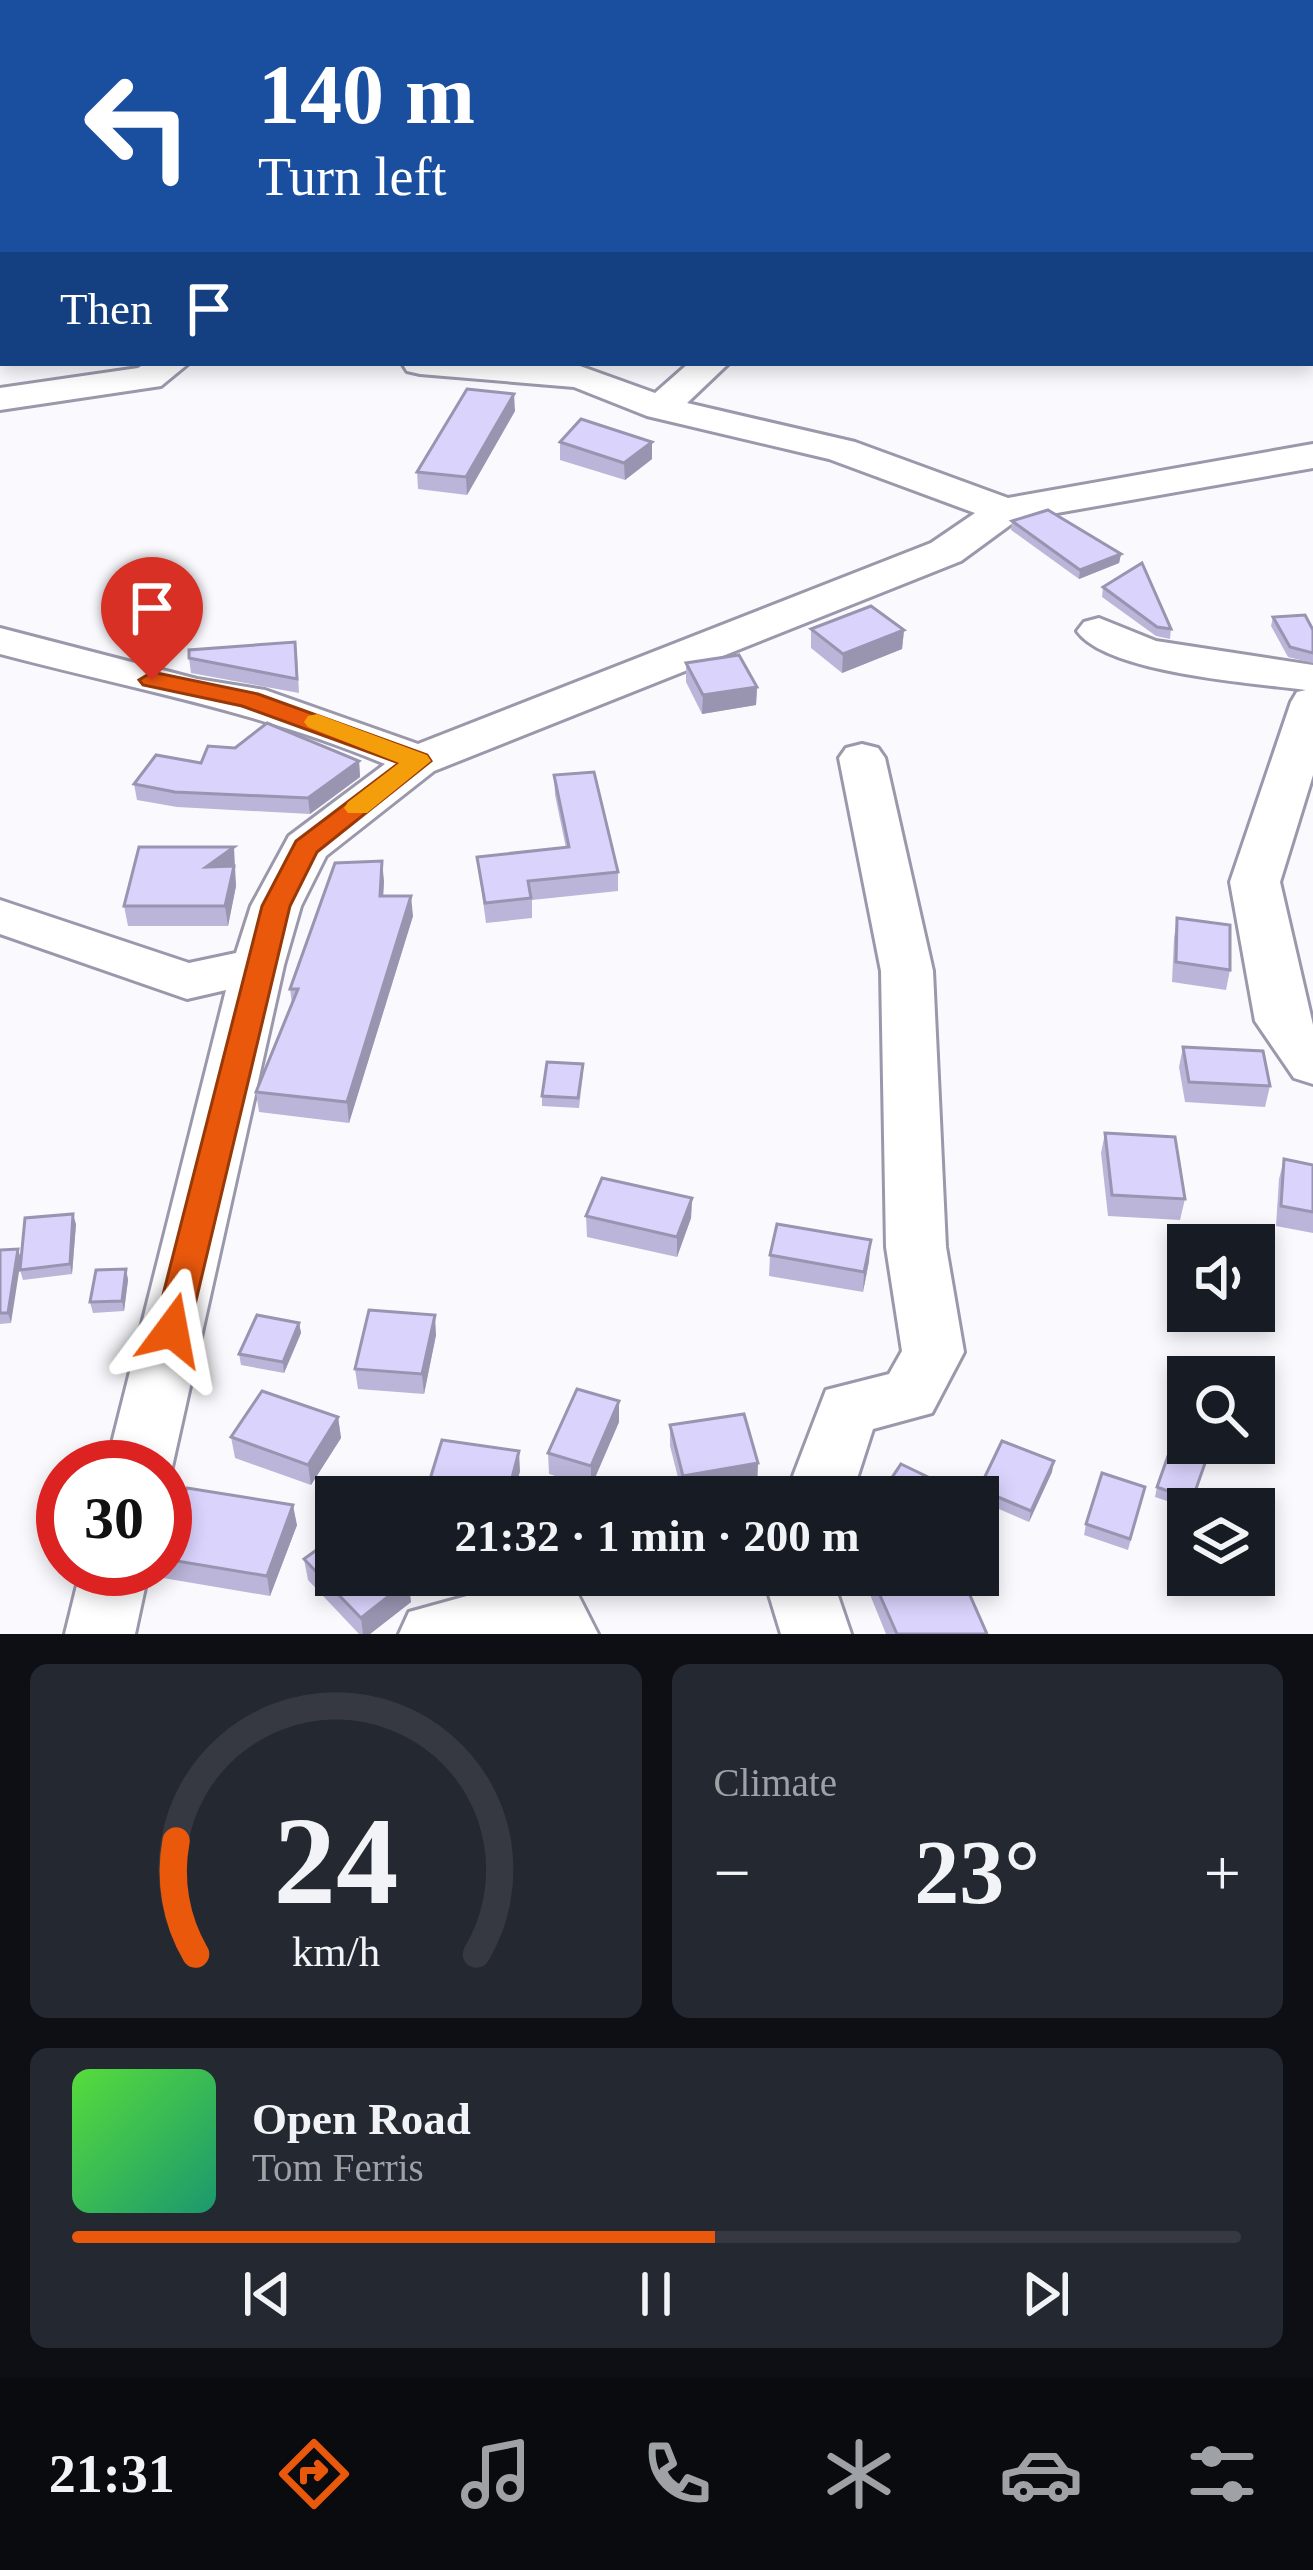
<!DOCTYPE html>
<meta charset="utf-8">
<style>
body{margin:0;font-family:"Times New Roman",serif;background:#242831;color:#f1f3f6;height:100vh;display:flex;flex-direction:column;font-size:45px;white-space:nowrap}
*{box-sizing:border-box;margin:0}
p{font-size:39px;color:#9ea1a6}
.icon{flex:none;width:66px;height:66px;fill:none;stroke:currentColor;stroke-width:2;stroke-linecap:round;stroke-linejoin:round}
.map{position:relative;height:1634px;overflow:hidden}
.drawer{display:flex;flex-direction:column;gap:30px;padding:30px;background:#0d0f14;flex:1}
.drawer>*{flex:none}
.guide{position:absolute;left:0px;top:0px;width:1314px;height:366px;box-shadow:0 6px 18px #0003;background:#1a4fa0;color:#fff;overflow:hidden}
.tools{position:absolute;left:1167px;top:1224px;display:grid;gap:24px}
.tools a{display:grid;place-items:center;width:108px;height:108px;border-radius:0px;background:#171b24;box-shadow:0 6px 18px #0003;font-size:60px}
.speed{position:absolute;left:36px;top:1440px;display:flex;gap:24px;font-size:60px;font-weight:700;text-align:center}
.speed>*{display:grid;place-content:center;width:156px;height:156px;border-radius:50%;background:#171b24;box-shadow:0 6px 18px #0003;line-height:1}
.speed .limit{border:18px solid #d22;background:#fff;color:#111}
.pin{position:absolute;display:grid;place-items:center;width:102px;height:102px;color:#fff;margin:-123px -51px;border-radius:50% 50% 50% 0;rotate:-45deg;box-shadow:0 0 12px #0007}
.pin .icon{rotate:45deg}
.me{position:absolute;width:132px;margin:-66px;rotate:13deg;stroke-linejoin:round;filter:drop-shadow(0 0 9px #0008)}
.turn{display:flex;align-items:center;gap:42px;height:252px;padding:0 60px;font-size:54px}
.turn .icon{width:156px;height:156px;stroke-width:2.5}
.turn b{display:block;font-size:84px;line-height:102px}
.then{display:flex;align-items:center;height:114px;padding:0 60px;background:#0003;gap:24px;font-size:45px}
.big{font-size:90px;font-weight:800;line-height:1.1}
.drawer .widget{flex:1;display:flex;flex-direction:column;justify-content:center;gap:18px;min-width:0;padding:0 42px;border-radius:18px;background:#242831}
.drawer .dial{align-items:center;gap:0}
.dial svg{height:312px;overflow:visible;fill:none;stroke:#363941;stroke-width:7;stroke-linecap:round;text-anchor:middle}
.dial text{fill:#f1f3f6;stroke:none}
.song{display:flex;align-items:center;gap:36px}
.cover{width:144px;height:144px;border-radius:18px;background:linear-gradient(135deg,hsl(110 70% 55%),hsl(160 70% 35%))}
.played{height:12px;border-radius:6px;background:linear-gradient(90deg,#ea580c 55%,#363941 55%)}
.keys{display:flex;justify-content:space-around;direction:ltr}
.heat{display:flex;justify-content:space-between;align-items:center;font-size:66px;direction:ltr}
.drawer .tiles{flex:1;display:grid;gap:30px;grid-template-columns:1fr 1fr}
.widget:last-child{grid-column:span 2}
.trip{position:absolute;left:315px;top:1476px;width:684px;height:120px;border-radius:0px;background:#171b24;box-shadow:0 6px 18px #0003;font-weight:800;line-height:120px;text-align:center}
.tabs{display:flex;height:192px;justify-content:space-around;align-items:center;background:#090b0e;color:#9ea1a6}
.tabs .icon{width:84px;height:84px}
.tabs .active{color:#ea580c}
.tabs b{font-size:54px;color:#f1f3f6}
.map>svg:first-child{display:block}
</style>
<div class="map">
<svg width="1313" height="1634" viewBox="0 0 1313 1634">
<rect width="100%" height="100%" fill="#fafafe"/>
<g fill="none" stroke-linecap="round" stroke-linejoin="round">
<defs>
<g id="minor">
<rect x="856" y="0" width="26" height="3"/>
<rect x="1311" y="168" width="2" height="18"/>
<path d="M 1313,211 L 1313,231 L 1311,232 L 1311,212 Z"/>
<rect x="1311" y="289" width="2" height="20"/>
<path d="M 146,363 L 189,363 L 161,386 L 0,410 L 0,388 L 138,368 Z"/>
<path d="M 402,363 L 580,366 L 655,393 L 689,363 L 729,363 L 687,403 L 855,442 L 1008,498 L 1313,444 L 1313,468 L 1017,520 L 961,561 L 434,771 L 326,856 L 301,906 L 284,965 L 172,1467 L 165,1480 L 165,1467 L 106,1467 L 226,990 L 187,999 L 0,934 L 0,900 L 189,963 L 236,953 L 251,906 L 289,836 L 385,764 C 262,712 129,688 0,654 L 0,628 L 197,679 L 265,690 L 418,744 L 931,543 L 975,513 L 829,459 L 647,416 L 574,387 L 420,374 L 407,371 Z"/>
<path d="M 1099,618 L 1156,641 L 1313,665 L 1313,775 L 1280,882 L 1313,1025 L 1313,1084 L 1294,1078 L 1255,1021 L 1230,882 L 1291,702 L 1297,692 L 1306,690 C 1254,683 1106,673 1077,631 L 1084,622 Z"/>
<path d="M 862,744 L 878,748 L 885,758 L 933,971 L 946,1247 L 964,1352 L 932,1413 L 873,1429 L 851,1497 L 785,1497 L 826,1390 L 889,1374 L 902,1351 L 886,1247 L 881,971 L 839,758 L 846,748 Z"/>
<path d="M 81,1569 L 149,1569 L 135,1634 L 65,1634 Z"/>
<path d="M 543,1575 L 572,1583 L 598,1634 L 399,1634 L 409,1612 Z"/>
<path d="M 763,1575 L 831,1575 L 851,1634 L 781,1634 Z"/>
</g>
</defs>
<use href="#minor" stroke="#9b98ac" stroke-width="6"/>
<use href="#minor" fill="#fff" fill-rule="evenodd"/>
</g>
<g fill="#bbb5d9">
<path d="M 515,411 L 467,495 L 418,489 L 417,472 Z"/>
<path d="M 560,442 L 652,442 L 652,459 L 625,480 L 560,460 Z"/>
<path d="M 1012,521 L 1121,554 L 1119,563 L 1079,579 L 1011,530 Z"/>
<path d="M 1103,587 L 1171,629 L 1170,639 L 1156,636 L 1102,597 Z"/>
<path d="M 1273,617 L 1313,630 L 1313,663 L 1288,657 L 1271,626 Z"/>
<path d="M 811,629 L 904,630 L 902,649 L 842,673 L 811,648 Z"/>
<path d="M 297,657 L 299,693 L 191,673 L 189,658 Z"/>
<path d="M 686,663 L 757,687 L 756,705 L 702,714 L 686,682 Z"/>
<path d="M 235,748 L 359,761 L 360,777 L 310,814 L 177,807 L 137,800 L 134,784 L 201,763 Z"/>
<path d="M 554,775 L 618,872 L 618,891 L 532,900 L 532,918 L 486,923 L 477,857 L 566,848 L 555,795 Z"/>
<path d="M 237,867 L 234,869 L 236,886 L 228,926 L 128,926 L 124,906 Z"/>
<path d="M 384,881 L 383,896 L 413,916 L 349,1123 L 259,1112 L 256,1092 L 292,1004 L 290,989 Z"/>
<path d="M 1177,918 L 1230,970 L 1226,990 L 1172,982 L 1174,938 Z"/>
<path d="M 1183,1047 L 1270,1086 L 1265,1107 L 1185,1102 L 1179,1067 Z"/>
<path d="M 583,1074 L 579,1108 L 542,1106 L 542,1096 Z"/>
<path d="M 1105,1133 L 1185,1199 L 1180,1220 L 1108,1216 L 1101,1153 Z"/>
<path d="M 1284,1159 L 1313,1165 L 1313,1233 L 1276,1226 L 1279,1179 Z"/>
<path d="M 692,1198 L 691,1218 L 677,1257 L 587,1237 L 586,1216 Z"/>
<path d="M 76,1224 L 72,1274 L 23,1280 L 20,1270 Z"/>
<path d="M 0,1250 L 11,1323 L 0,1324 Z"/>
<path d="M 770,1255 L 869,1261 L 863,1292 L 769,1276 Z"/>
<path d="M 126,1269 L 128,1280 L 124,1311 L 93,1313 L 90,1302 Z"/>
<path d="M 299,1323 L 301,1333 L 284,1373 L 241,1365 L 239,1354 Z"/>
<path d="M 436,1335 L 424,1394 L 358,1389 L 355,1369 Z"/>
<path d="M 619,1401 L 619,1422 L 591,1487 L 549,1474 L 548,1453 Z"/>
<path d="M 338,1417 L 341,1438 L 311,1485 L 235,1458 L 231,1437 Z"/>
<path d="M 670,1425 L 758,1463 L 757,1484 L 683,1497 L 670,1446 Z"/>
<path d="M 1209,1452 L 1191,1509 L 1155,1497 L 1157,1487 Z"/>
<path d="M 520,1471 L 513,1497 L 428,1497 L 427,1489 Z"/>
<path d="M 1052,1472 L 1029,1522 L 978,1500 L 979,1489 Z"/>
<path d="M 1145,1487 L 1128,1550 L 1084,1535 L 1086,1524 Z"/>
<path d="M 297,1525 L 270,1596 L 163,1578 L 161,1569 L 165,1569 L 165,1542 Z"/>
<path d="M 304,1559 L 408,1581 L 411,1602 L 370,1634 L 359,1634 L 308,1580 Z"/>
<path d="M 862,1575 L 966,1575 L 964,1583 L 987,1634 L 886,1634 Z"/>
</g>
<g fill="#9994b0">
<path d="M 514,394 L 515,411 L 467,495 L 466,477 Z"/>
<path d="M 652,442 L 652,459 L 625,480 L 624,463 Z"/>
<path d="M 1121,554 L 1119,563 L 1079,579 L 1080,570 Z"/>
<path d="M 904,630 L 902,649 L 842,673 L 843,654 Z"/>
<path d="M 757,687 L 756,705 L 702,714 L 703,695 Z"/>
<path d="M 359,761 L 360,777 L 310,814 L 308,798 Z"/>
<path d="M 234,847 L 236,886 L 228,926 L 225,906 L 206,867 Z"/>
<path d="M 382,861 L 384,881 L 382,916 L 380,896 Z"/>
<path d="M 411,896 L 413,916 L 349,1123 L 347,1102 Z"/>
<path d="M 692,1198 L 691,1218 L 677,1257 L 677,1237 Z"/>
<path d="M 73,1214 L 76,1224 L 72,1274 L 70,1264 Z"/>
<path d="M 871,1240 L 869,1261 L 863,1292 L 864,1272 Z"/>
<path d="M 18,1249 L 21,1259 L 11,1323 L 8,1313 Z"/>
<path d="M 126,1269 L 128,1280 L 124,1311 L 122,1301 Z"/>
<path d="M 435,1315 L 436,1335 L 424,1394 L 422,1374 Z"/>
<path d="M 299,1323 L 301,1333 L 284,1373 L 283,1362 Z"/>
<path d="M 619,1401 L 619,1422 L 591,1487 L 591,1466 Z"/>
<path d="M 338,1417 L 341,1438 L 311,1485 L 308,1465 Z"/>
<path d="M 519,1451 L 520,1471 L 513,1497 L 507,1497 Z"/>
<path d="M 1054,1461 L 1052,1472 L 1029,1522 L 1031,1511 Z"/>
<path d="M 758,1463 L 757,1484 L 683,1497 L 683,1476 Z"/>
<path d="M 293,1505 L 297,1525 L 270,1596 L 267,1576 Z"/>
<path d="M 408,1581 L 411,1602 L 370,1634 L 363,1634 L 361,1618 Z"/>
</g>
<g fill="#dad3fc" stroke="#9994b0" stroke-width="3">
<path d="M 74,0 L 231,0 L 231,3 L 68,3 Z"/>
<path d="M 260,0 L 427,0 L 443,3 L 257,3 Z"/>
<path d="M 637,0 L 679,0 L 676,3 L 634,3 Z"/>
<path d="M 3,81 L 3,146 L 0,145 L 0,82 Z"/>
<path d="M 467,389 L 514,394 L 466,477 L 417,472 Z"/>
<path d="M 581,419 L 652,442 L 624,463 L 560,442 Z"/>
<path d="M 1048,510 L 1121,554 L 1080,570 L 1012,521 Z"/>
<path d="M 1142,563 L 1171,629 L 1157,627 L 1103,587 Z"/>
<path d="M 871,606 L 904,630 L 843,654 L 811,629 Z"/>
<path d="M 1305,615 L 1313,630 L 1313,653 L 1290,647 L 1273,617 Z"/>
<path d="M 295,642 L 297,679 L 189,658 L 189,650 Z"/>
<path d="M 739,655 L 757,687 L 703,695 L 686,663 Z"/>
<path d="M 267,723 L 359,761 L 308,798 L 175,792 L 134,784 L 156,755 L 201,763 L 208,746 L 235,748 Z"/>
<path d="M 594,772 L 618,872 L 528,881 L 531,898 L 485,903 L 477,857 L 569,847 L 554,775 Z"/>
<path d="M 139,847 L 234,847 L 206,867 L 234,866 L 225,906 L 124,906 Z"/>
<path d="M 382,861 L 380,896 L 411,896 L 347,1102 L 256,1092 L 298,989 L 290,989 L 335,863 Z"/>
<path d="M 1177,918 L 1230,925 L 1230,970 L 1176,962 Z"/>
<path d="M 1183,1047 L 1263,1051 L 1270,1086 L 1189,1082 Z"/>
<path d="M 547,1062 L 583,1064 L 578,1098 L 542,1096 Z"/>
<path d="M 1105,1133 L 1175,1137 L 1185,1199 L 1112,1195 Z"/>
<path d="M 1284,1159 L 1313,1165 L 1313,1212 L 1281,1206 Z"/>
<path d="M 602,1178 L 692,1198 L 677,1237 L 586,1216 Z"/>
<path d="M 73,1214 L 70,1264 L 20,1270 L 25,1218 Z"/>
<path d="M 777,1224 L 871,1240 L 864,1272 L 770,1255 Z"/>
<path d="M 18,1249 L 8,1313 L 0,1313 L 0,1250 Z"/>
<path d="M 126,1269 L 122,1301 L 90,1302 L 96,1270 Z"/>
<path d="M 369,1310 L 435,1315 L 422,1374 L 355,1369 Z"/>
<path d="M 257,1315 L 299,1323 L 283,1362 L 239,1354 Z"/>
<path d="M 577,1389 L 619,1401 L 591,1466 L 548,1453 Z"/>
<path d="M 262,1391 L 338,1417 L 308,1465 L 231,1437 Z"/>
<path d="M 744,1414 L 758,1463 L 683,1476 L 670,1425 Z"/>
<path d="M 1174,1439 L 1209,1452 L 1192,1500 L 1157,1487 Z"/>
<path d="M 442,1440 L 519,1451 L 507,1497 L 483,1497 L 427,1489 Z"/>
<path d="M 1002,1441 L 1054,1461 L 1031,1511 L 979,1489 Z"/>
<path d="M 901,1464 L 955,1490 L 950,1497 L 879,1497 Z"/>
<path d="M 1102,1473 L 1145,1487 L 1130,1539 L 1086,1524 Z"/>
<path d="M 187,1488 L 293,1505 L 267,1576 L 165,1559 L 165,1542 Z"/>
<path d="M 336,1536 L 336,1575 L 402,1575 L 408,1581 L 361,1618 L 304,1559 Z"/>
<path d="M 871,1575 L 961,1575 L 987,1634 L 897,1634 Z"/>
</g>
<path fill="#ea580c" stroke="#983908" stroke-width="3" d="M 152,672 L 258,694 L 427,755 L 431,761 L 317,852 L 290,906 L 189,1330 L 184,1340 L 172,1344 L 159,1340 L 154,1330 L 262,906 L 296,841 L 399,763 L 242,706 L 143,685 L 139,680 Z"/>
<path fill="#f59e0b" d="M 317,714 L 427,755 L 431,761 L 367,813 L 348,813 L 344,808 L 348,802 L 399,763 L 308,727 L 304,722 L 308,716 Z"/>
</svg>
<div class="tools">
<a><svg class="icon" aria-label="sound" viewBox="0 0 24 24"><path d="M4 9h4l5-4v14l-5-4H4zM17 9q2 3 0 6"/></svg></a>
<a><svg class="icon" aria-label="search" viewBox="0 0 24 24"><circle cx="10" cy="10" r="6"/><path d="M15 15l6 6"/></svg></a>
<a><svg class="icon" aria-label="layers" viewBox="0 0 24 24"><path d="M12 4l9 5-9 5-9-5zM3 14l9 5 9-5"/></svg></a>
</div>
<div class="speed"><div class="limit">30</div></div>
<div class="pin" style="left:152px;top:680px;background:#d93025"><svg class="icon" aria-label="arrive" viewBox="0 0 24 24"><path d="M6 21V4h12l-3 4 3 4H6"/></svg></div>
<svg class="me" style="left:172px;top:1330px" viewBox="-20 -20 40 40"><path d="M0-17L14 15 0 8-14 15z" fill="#ea580c" stroke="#fff" stroke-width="4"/></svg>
<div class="trip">21:32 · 1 min · 200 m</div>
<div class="guide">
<div class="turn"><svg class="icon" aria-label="left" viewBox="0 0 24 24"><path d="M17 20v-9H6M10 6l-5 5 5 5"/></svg><div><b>140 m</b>Turn left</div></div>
<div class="then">Then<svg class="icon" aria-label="arrive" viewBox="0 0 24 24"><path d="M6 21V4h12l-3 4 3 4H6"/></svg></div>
</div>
</div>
<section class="drawer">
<div class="tiles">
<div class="widget dial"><svg viewBox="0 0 100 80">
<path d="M14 69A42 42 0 1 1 86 69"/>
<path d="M14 69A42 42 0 0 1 9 40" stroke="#ea580c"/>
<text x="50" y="56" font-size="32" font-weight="700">24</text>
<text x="50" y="72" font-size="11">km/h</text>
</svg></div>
<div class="widget"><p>Climate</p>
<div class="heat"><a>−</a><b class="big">23°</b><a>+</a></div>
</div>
<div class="widget">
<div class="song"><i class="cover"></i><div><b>Open Road</b><p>Tom Ferris</p></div></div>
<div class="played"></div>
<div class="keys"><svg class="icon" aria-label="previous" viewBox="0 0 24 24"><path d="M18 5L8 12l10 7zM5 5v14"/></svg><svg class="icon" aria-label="pause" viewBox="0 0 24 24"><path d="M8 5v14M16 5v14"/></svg><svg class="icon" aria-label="next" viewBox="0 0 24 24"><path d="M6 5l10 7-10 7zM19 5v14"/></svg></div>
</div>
</div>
</section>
<nav class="tabs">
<b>21:31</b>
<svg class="icon active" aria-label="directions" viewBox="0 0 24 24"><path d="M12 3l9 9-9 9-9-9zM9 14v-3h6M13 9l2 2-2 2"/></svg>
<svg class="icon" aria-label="music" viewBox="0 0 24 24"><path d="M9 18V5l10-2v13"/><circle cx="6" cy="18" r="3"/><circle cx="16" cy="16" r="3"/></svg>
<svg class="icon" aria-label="phone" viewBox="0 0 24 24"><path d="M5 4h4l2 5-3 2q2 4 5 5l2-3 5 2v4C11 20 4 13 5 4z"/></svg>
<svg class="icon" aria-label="climate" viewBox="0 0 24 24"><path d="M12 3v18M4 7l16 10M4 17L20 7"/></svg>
<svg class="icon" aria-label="car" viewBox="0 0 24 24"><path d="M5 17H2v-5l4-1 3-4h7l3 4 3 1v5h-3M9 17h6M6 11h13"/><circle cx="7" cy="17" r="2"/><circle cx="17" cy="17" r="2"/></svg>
<svg class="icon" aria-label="filters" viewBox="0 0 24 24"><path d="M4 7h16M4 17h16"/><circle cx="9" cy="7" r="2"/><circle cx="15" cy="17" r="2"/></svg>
</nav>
